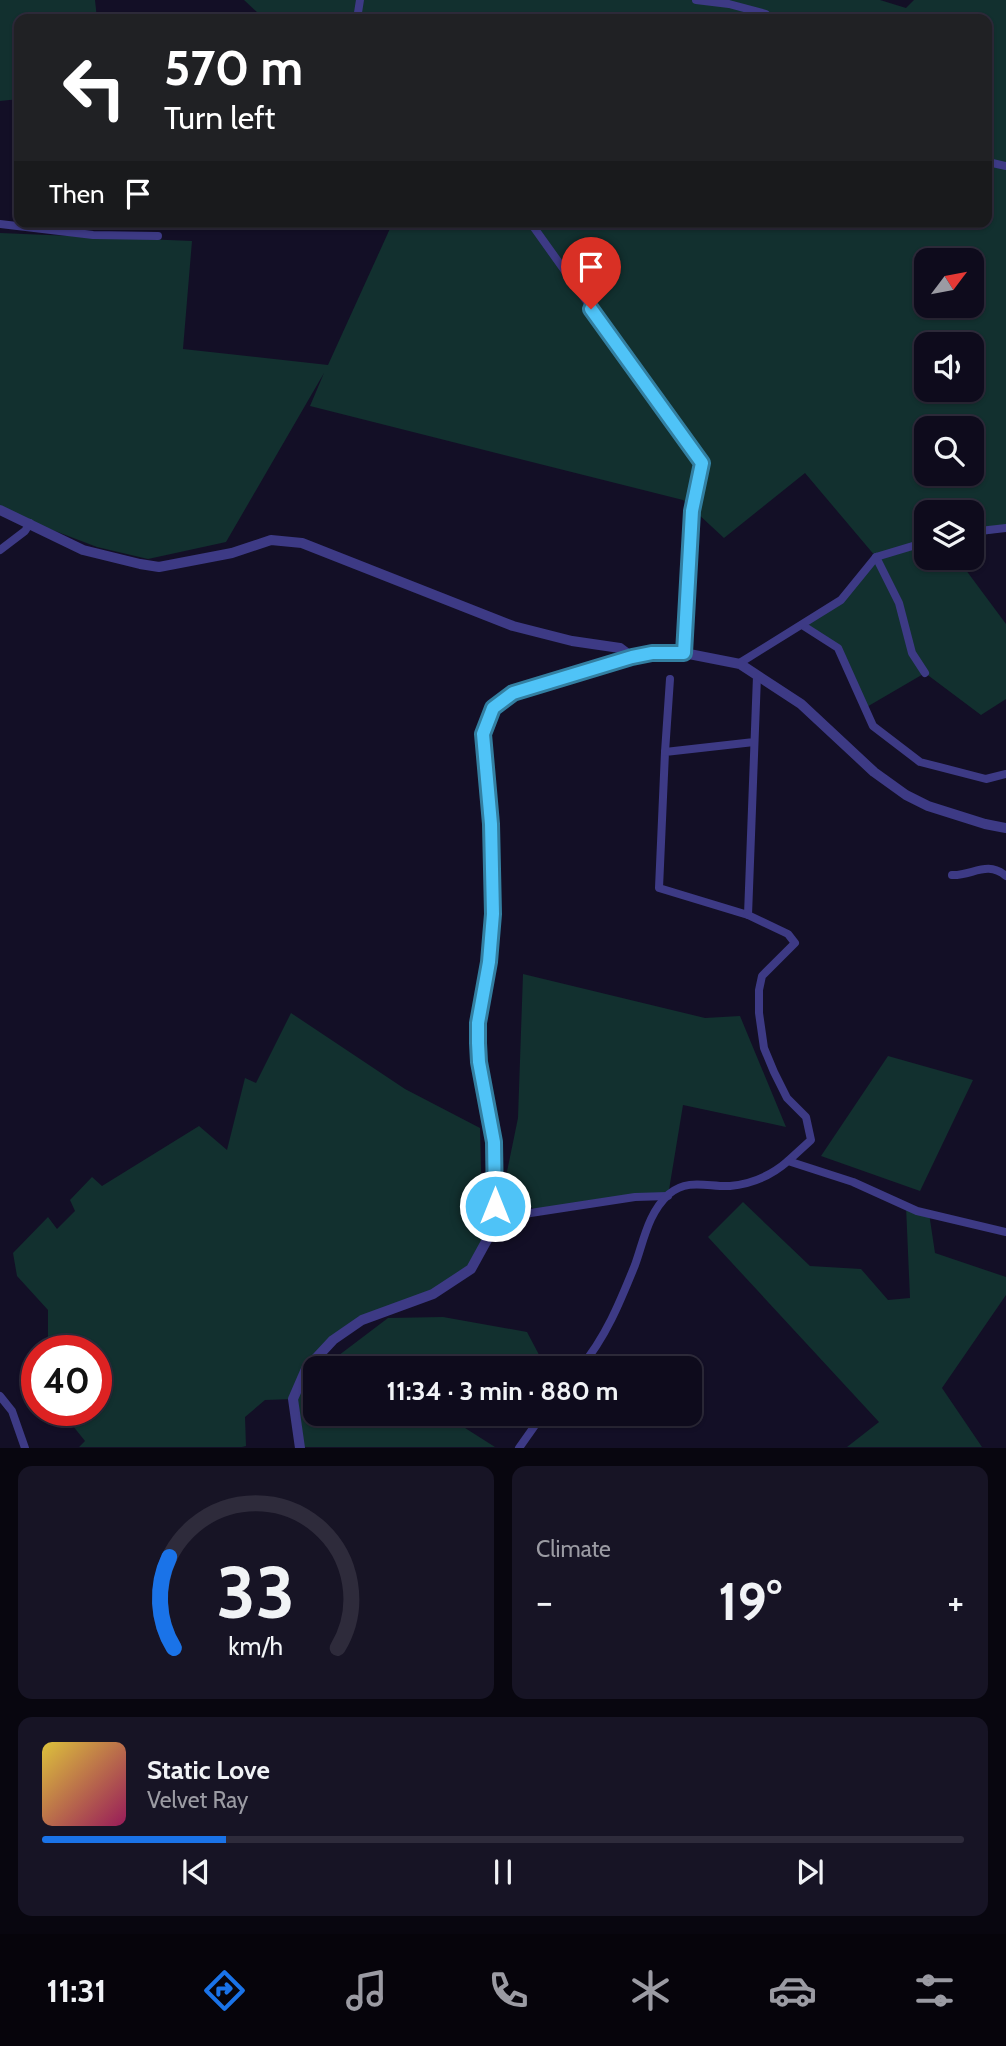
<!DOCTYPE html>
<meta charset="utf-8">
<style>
body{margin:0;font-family:Cabin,sans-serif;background:#171425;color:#f1f3f6;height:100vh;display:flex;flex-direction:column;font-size:26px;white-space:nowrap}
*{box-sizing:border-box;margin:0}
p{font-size:23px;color:#9b9ba3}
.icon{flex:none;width:38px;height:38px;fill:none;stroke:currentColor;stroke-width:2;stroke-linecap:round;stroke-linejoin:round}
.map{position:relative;height:1448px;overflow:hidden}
.panel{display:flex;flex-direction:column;gap:18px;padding:18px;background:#08060f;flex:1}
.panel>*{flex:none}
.guide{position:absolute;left:14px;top:14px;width:978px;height:214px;border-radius:14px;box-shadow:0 2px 5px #0004,0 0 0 2px #2e2b3b;background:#202124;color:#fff;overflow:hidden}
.needle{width:46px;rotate:58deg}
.fabs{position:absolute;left:914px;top:248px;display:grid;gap:14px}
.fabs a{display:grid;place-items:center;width:70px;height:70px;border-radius:14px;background:#0e0b1c;box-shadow:0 2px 5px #0004,0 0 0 2px #2e2b3b;font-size:35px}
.speed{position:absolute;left:21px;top:1335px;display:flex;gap:14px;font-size:35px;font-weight:700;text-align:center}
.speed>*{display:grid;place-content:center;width:91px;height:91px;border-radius:50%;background:#0e0b1c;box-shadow:0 2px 5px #0004,0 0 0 2px #2e2b3b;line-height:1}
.speed .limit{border:10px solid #d22;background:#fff;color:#111}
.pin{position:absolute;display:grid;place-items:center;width:60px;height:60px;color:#fff;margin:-72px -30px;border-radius:50% 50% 50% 0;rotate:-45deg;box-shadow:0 0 7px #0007}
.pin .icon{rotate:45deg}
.me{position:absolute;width:77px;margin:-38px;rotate:0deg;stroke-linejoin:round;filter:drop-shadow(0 0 5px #0008)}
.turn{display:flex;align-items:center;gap:24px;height:147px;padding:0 35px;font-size:32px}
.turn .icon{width:91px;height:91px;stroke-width:2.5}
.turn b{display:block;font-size:49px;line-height:60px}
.then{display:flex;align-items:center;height:66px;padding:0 35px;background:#0003;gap:14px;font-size:26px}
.big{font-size:52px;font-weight:700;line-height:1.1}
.panel .widget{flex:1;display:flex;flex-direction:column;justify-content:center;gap:10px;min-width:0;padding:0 24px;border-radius:14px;background:#171425}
.panel .dial{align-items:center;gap:0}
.dial svg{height:182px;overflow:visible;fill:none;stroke:#2e2b3b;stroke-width:7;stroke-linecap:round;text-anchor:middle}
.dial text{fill:#f1f3f6;stroke:none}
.song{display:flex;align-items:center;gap:21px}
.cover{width:84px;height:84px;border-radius:10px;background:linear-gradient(135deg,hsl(50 70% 55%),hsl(330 70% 35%))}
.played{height:7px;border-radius:4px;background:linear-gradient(90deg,#1a73e8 20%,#2e2b3b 20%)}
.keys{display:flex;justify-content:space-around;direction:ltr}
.heat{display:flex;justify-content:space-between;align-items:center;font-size:38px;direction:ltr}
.panel .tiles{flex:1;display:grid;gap:18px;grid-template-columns:1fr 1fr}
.widget:last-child{grid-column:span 2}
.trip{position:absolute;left:303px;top:1356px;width:399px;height:70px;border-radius:14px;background:#0e0b1c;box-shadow:0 2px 5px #0004,0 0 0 2px #2e2b3b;font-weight:700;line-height:70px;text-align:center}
.menu{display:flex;height:112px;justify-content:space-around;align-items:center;background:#06040b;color:#9b9ba3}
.menu .icon{width:49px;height:49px}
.menu .active{color:#1a73e8}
.menu b{font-size:32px;color:#f1f3f6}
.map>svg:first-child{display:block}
</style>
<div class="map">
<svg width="1006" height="1448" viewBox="0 0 1006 1448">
<rect width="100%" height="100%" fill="#130f26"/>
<g fill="#12302f" fill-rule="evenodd">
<path d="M 0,0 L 95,0 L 97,19 L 19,19 L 19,99 L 0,101 Z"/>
<path d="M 244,0 L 880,0 L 906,8 L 914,0 L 1006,0 L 1006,531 L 971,537 L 971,513 L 926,513 L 926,558 L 957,558 L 1006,624 L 1006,699 L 981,715 L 925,673 L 865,708 L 838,648 L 802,625 L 841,600 L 876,557 L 805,473 L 724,538 L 683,500 L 310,406 L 324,373 L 226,542 L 148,559 L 97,547 L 0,510 L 0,233 L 192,241 L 183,349 L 328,365 L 393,222 L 987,222 L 987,19 L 222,19 L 258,13 ZM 926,261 L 971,261 L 971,306 L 926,306 ZM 926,345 L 971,345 L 971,390 L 926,390 ZM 926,429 L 971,429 L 971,474 L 926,474 Z"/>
<path d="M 523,974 L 705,1018 L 740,1016 L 786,1127 L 683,1105 L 668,1196 L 539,1212 L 503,1191 L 518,1118 Z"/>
<path d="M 291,1013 L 405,1089 L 480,1128 L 483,1251 L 454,1281 L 362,1320 L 333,1340 L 300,1385 L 315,1374 L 315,1414 L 443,1414 L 495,1447 L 300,1447 L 293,1399 L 265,1400 L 245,1417 L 246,1446 L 242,1447 L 79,1447 L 85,1441 L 61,1411 L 96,1410 L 96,1351 L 53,1351 L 48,1344 L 48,1310 L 17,1276 L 13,1253 L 48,1217 L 57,1229 L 75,1211 L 70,1200 L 92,1177 L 102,1186 L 199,1126 L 227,1150 L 245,1078 L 256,1083 Z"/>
<path d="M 888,1056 L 973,1080 L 920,1191 L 821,1156 Z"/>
<path d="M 743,1202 L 810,1266 L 861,1269 L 888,1300 L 910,1298 L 906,1206 L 929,1213 L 935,1253 L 1006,1277 L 1006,1295 L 942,1388 L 982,1447 L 847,1447 L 879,1422 L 708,1237 Z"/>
<path d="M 443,1317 L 527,1332 L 546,1368 L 484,1368 L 445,1358 L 431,1368 L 322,1368 L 388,1318 Z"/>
</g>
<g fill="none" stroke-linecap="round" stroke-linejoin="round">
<g stroke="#3d3a85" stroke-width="8">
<path d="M 696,0 L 729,4 L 766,14 L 769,19"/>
<path d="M 357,19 L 360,0"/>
<path d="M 987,160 L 988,162 L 1006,166"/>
<path d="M 530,222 L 702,463 L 692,511 L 684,653"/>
<path d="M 0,224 L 93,235 L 158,236"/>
<path d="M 971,532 L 1006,528"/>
<path d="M 0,550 L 25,531 L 30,523"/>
<path d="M 876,557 L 899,603 L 912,653 L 925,673"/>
<path d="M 802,625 L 838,648 L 873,726 L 920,762 L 986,779 L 1006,774"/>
<path d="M 738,664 L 841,600 L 876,557 L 926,542"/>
<path d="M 754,742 L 665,752 L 659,888 L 748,915 L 757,676"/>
<path d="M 665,752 L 670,679"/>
<path d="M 952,875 C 972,876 987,860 1006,876"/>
<path d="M 748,915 L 788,934 L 795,943 L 762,976 L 759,990 L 759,1013 L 764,1048 L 774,1072 L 787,1098 L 806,1117 L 811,1140 L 788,1161"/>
<path d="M 495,1206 L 511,1216 L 635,1197 L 668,1196"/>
<path d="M 493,1229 L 511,1216"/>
<path d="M 580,1368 C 606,1337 620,1302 635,1265 C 644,1240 648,1213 669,1194 C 688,1178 708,1187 730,1186 C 751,1184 772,1175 788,1161 L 853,1182 L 917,1211 L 1006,1232"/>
<path d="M 0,1396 L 12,1411 L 25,1448"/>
<path d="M 519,1448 L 543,1414"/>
</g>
<g stroke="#3d3a85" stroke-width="10">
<path d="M 0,510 L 83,550 L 140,564 L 159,567 L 232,553 L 271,540 L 302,543 L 513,626 L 572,641 L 620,648 L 632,657"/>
<path d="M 300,1448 L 293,1399 L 306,1369 L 333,1340 L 362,1320 L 433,1294 L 471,1269 L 493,1229 L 494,1142 L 479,1062 L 478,1023 L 489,962 L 493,914 L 491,824 L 483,734 L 493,708 L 513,693 L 558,677 L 652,653 L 684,653 L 740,664 L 801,704 L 874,772 L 906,795 L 928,806 L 985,824 L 1006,828"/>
</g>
</g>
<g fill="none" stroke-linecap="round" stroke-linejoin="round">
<defs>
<path id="route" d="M 495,1206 L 494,1142 L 479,1062 L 478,1043 L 478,1023 L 489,962 L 493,914 L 491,824 L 483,734 L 493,708 L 513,693 L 632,657 L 652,653 L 684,653 L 692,511 L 702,463 L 591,309"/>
</defs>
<use href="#route" stroke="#337fa1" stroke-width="18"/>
<use href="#route" stroke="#4fc3f7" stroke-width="12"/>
</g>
</svg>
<div class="fabs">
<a><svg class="needle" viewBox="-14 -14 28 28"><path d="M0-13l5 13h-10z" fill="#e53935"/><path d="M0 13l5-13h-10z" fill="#9b9ba3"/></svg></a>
<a><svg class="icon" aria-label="sound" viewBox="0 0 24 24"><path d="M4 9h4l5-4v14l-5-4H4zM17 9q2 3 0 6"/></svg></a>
<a><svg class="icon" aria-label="search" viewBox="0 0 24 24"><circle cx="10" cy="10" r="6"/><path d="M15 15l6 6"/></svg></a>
<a><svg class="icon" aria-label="layers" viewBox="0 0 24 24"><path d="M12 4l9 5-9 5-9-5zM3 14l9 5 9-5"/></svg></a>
</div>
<div class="speed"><div class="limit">40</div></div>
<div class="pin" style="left:591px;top:309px;background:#d93025"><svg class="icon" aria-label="arrive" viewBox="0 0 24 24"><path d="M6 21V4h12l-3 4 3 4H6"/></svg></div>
<svg class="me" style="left:495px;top:1206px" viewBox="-20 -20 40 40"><circle r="17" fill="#4fc3f7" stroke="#fff" stroke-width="3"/><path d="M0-11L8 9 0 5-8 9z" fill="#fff"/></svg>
<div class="trip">11:34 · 3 min · 880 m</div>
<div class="guide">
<div class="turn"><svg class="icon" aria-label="left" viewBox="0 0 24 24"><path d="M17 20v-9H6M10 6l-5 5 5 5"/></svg><div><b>570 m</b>Turn left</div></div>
<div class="then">Then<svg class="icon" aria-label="arrive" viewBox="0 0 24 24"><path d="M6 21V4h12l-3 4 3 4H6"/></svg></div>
</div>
</div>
<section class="panel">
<div class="tiles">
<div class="widget dial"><svg viewBox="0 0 100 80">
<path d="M14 69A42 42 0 1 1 86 69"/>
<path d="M14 69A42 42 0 0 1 12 29" stroke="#1a73e8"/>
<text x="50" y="56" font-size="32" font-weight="700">33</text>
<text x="50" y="72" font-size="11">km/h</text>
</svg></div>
<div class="widget"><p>Climate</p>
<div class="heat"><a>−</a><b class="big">19°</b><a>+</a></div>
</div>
<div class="widget">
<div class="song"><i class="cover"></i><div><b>Static Love</b><p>Velvet Ray</p></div></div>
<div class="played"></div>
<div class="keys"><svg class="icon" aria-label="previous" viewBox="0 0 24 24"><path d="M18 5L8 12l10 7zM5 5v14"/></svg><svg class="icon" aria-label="pause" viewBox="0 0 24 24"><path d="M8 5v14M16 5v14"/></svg><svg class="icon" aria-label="next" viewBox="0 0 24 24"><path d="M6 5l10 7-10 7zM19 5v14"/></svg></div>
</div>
</div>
</section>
<nav class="menu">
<b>11:31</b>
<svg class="icon active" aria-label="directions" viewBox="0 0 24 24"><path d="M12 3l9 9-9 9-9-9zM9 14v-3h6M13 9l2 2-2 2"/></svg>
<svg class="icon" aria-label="music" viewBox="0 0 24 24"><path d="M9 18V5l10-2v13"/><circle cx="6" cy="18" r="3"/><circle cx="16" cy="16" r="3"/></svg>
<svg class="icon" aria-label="phone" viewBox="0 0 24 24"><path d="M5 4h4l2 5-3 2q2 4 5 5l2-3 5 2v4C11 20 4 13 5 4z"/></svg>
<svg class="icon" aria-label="climate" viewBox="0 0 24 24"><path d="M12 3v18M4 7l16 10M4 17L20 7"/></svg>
<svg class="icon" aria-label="car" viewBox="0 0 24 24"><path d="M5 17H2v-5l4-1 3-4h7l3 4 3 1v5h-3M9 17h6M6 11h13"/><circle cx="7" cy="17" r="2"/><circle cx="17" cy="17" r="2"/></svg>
<svg class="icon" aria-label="filters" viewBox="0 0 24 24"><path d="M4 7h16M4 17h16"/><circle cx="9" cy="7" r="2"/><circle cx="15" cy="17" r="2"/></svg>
</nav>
